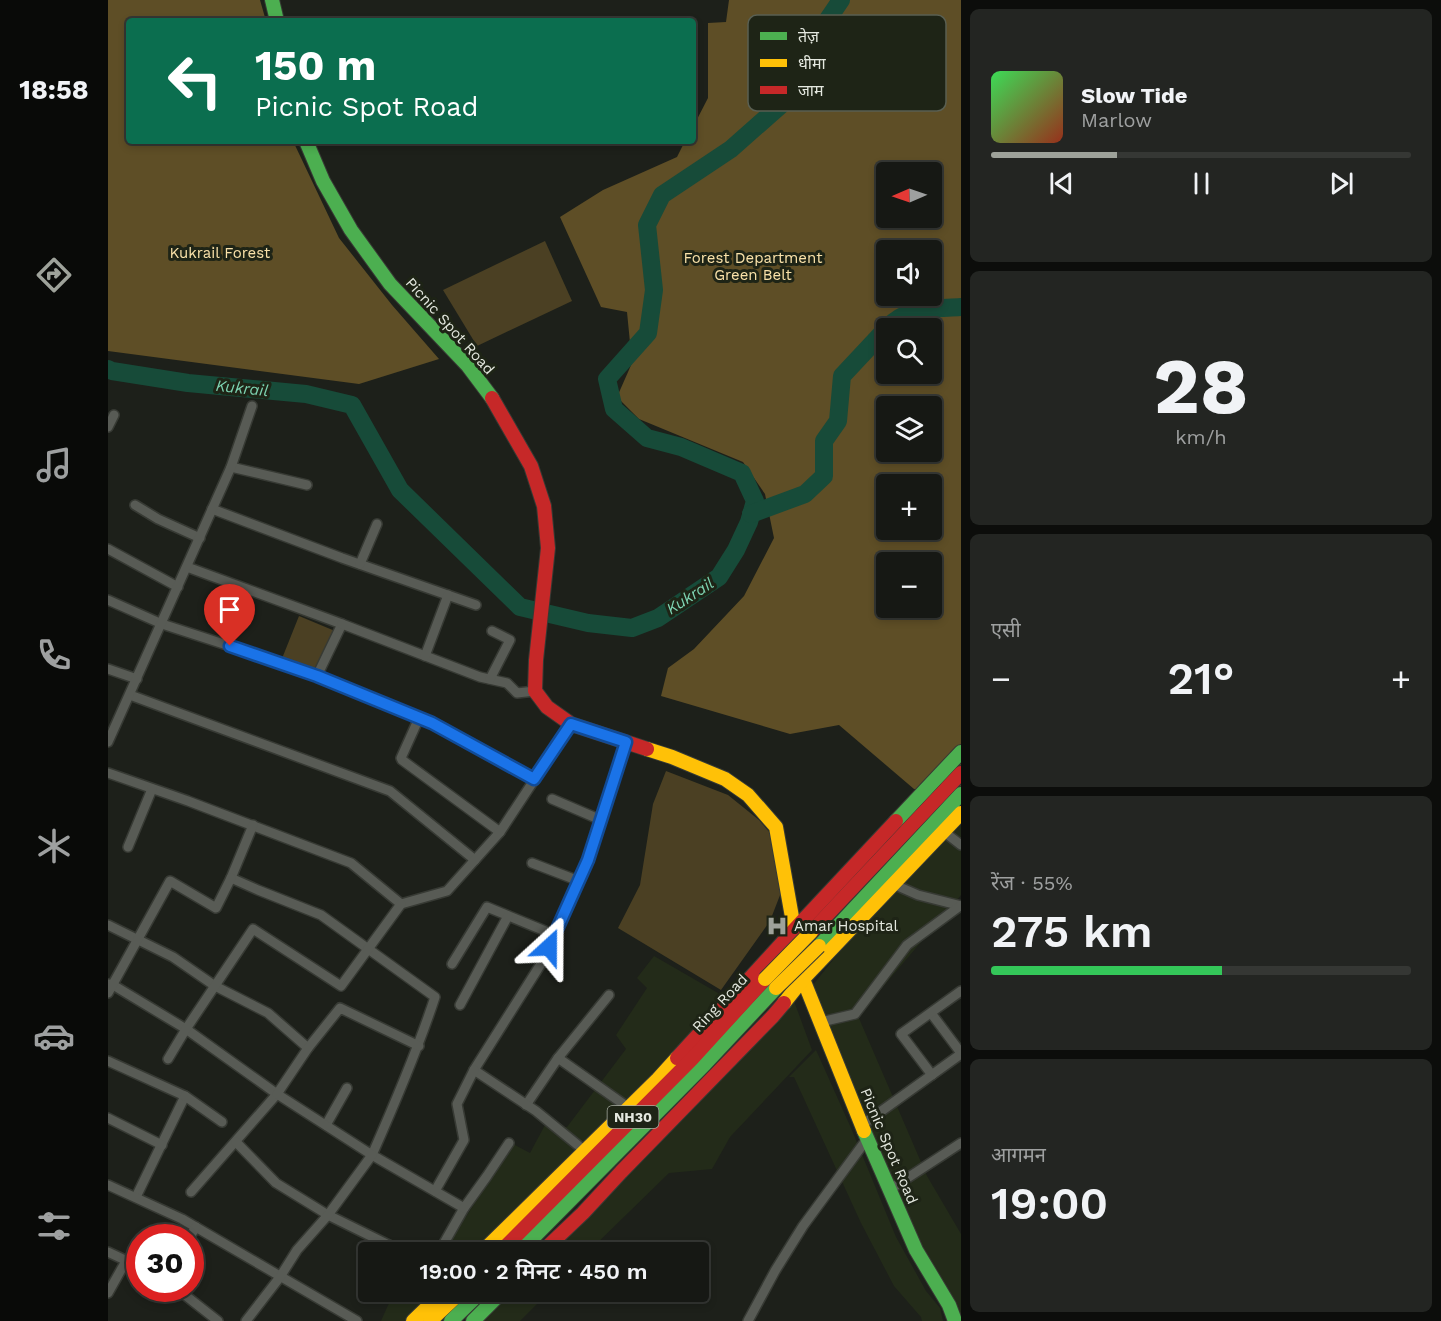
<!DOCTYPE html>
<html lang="hi">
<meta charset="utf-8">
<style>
body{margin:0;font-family:"Work Sans","Noto Sans Devanagari",sans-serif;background:#232522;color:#f1f3f6;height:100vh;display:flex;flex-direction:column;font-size:22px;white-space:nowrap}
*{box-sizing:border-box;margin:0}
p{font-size:20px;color:#9ea0a0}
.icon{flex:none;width:33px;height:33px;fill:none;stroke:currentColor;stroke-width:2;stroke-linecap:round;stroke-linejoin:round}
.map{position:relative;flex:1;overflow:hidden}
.details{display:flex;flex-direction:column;gap:9px;padding:9px;background:#0c0d0b;width:480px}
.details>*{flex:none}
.hud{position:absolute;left:18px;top:18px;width:570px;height:126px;border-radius:6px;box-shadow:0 3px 9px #0003,0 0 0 2px #353734;background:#0b6e4f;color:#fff;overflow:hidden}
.needle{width:39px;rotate:268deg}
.tools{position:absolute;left:768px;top:162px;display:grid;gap:12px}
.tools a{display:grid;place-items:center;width:66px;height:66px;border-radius:6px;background:#161814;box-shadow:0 3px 9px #0003,0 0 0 2px #353734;font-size:30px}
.speed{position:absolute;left:18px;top:1224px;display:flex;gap:12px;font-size:30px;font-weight:700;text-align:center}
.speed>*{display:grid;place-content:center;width:78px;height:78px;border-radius:50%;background:#161814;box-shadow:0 3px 9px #0003,0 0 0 2px #353734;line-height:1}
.speed .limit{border:9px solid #d22;background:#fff;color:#111}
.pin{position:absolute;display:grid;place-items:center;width:51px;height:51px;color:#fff;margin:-62px -26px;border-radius:50% 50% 50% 0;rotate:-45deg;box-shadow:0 0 6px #0007}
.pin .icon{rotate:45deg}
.me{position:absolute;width:66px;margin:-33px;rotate:24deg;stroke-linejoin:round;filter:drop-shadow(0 0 4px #0008)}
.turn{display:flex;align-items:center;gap:21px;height:126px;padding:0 30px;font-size:27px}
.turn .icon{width:78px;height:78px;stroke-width:2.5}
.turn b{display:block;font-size:42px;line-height:51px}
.big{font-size:45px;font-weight:600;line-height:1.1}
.details .tile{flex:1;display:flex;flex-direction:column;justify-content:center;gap:9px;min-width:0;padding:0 21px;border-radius:9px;background:#232522}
.details .dial{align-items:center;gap:0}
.dial b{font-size:78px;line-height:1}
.song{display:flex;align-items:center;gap:18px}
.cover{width:72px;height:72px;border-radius:9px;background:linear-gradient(135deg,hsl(130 70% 55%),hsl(10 70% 35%))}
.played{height:6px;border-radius:3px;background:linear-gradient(90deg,#9ea29a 30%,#353734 30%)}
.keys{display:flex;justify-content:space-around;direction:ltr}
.heat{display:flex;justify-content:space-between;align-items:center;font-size:33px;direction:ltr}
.charge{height:9px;border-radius:4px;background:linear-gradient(90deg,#34c759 55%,#353734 0)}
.trip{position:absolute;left:250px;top:1242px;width:351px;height:60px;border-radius:6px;background:#161814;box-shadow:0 3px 9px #0003,0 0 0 2px #353734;font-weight:600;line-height:60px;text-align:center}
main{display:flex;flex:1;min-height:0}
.tab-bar{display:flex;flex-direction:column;width:108px;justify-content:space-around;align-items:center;background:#090a08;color:#9ea0a0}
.tab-bar .icon{width:42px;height:42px}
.tab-bar .selected{color:#9ea29a}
.tab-bar b{font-size:27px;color:#f1f3f6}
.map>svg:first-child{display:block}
</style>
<main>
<nav class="tab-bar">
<b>18:58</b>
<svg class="icon selected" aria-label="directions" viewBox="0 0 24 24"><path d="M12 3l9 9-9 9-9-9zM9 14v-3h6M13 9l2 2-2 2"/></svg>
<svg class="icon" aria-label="music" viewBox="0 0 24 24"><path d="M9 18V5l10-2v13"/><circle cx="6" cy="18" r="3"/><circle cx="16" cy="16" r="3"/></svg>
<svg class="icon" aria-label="phone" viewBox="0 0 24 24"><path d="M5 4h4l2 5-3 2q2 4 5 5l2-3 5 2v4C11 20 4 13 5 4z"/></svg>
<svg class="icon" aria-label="climate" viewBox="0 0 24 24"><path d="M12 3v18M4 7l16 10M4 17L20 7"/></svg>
<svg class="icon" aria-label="car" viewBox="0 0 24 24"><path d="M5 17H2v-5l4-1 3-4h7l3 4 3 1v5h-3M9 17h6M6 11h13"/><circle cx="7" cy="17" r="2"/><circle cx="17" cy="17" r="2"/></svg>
<svg class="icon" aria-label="filters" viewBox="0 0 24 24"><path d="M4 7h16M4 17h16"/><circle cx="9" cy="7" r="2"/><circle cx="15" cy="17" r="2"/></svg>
</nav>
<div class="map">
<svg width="853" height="1321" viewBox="0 0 853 1321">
<rect width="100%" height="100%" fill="#1d201a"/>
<g fill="#232b19">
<path d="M 853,824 L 853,895 L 750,1016 L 819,1176 L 853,1234 L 853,1321 L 810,1248 L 701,990 L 760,916 Z"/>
<path d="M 546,956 L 617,997 L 561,1060 L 369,1252 L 335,1252 L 405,1144 L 422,1153 L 437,1125 L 459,1127 L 518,1049 L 508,1035 L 539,988 L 529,978 Z"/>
<path d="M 686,1001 L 704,1050 L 622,1137 L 604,1169 L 561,1173 L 480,1252 L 440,1252 L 582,1110 Z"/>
<path d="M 708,1050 L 743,1128 L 788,1237 L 818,1291 L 832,1308 L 835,1321 L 814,1321 L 813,1317 L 786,1286 L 753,1223 L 686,1077 L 681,1077 Z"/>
<path d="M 286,1292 L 329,1292 L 299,1321 L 273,1321 Z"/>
<path d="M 400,1292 L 441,1292 L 412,1321 L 370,1321 Z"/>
</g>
<g fill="#4b4023">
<path d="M 437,241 L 464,301 L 369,346 L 335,290 Z"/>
<path d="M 191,616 L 227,631 L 208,676 L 173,661 Z"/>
<path d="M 558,771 L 620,795 L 651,820 L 667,839 L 674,890 L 662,921 L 613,990 L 510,928 L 532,885 L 545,804 Z"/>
</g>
<g fill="#5e4e26" fill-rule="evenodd">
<path d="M 0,0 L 152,0 L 158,21 L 21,21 L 21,141 L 185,141 L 231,238 L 284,305 L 331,359 L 251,384 L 0,351 Z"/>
<path d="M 621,0 L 853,0 L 853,790 L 806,789 L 731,725 L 682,734 L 553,696 L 560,668 L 586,649 L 636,596 L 666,538 L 657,494 L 635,462 L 531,419 L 509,397 L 524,363 L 519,312 L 493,307 L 452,217 L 495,190 L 569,157 L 577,141 L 585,141 L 585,127 L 600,98 L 600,23 L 618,22 ZM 778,172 L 824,172 L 824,218 L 778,218 ZM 778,250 L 824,250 L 824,296 L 778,296 ZM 778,328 L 824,328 L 824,374 L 778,374 ZM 778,406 L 824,406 L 824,452 L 778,452 ZM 778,484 L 824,484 L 824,530 L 778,530 ZM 778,562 L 824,562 L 824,608 L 778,608 Z"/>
</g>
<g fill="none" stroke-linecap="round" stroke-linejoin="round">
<g stroke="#174b39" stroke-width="18">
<path d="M 779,328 C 800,306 825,309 853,307"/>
<path d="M 0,369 L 4,371 L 80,383 L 198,394 L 244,405 L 292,490 L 412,607 L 480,623 L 524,628 L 550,618 L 611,577 L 628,550 L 641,522 L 647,501 L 634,473 L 573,447 L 539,438 L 506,409 L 499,379 L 540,333 L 546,290 L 539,225 L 554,195 L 623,149 L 683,96 L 716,25 L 733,0"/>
<path d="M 643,514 L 697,494 L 716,476 L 716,441 L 730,421 L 734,376 L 778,329"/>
</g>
<defs>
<g id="street">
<path d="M 0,427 L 6,415"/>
<path d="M 123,467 L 199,485"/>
<path d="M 27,505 L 50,519 L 92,538"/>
<path d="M 104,509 L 234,558 L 368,605"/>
<path d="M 0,549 L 70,587"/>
<path d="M 252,564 L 269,524"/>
<path d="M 79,567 L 234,624 L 209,676"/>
<path d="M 0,600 L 54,624 L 168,661 L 209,676 L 324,723 L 426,779"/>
<path d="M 234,624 L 372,677 L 399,683 L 409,693 L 427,691"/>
<path d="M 317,656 L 340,595"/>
<path d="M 0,669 L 29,679"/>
<path d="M 382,679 L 402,640 L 384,631"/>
<path d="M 22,695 L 282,791 L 367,860"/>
<path d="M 311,718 L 293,758 L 294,760 L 392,832"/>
<path d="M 0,742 L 123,467 L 144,406"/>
<path d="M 0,773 L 80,801 L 243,863 L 293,904 L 339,891 L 392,832 L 463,724"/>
<path d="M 444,799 L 493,820"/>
<path d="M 145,825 L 123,878 L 150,890 L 213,915 L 327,997 C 309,1052 287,1103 264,1155 L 356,1208 L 331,1252"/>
<path d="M 835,831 L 853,845"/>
<path d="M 20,847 L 44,789"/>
<path d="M 424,863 L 471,881"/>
<path d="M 785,884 L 810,895 L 853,906"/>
<path d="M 0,925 L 65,957 L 107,986 L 160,1013 L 200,1048"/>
<path d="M 344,964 L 379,907 L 447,935"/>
<path d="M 0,984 L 5,985 L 78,1029 L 169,1094 L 83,1192"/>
<path d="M 0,993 L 62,881 L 108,908 L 123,878"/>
<path d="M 352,1005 L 400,916"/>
<path d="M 823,1013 L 853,1053"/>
<path d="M 713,1022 L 747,1014 L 799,945 L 852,906"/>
<path d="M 450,1058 L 521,1108"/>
<path d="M 60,1059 L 78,1029 L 145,929 L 233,986 L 293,904"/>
<path d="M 0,1061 L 77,1096 L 28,1197"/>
<path d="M 824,1075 L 793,1034 L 853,991"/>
<path d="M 77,1096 L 114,1122"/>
<path d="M 418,1105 L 450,1058 L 501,995"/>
<path d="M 0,1118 L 54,1145"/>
<path d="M 218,1125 L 239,1088"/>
<path d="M 754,1125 L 853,1054"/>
<path d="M 128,1142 L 168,1183 L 220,1215 L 295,1252"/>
<path d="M 477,1151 L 428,1111 L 366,1070 L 436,959 L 480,860 L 518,742"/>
<path d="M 0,1185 L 74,1219 L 249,1321"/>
<path d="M 781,1190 L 853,1143"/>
<path d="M 327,1191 L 356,1140 L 349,1104 L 366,1070"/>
<path d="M 356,1208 L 379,1176 L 401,1143"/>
<path d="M 81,1238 L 88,1227"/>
<path d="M 0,1252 L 32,1267"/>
<path d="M 68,1288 L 110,1321"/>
<path d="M 0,1293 L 18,1261"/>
<path d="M 138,1321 L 172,1277 L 189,1250 L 220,1215 L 264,1155 L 169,1094 L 200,1048 L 232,1008 L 311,1046"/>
<path d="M 640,1321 L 667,1271 L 695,1226 L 759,1139"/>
</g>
<g id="fast">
<path d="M 164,0 L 169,21"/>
<path d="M 198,141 L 215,181 L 243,230 L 282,284 L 360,366 L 384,398"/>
<path d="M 788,821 L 853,752"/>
<path d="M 711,946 L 853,794"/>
<path d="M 756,1131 L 808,1250 L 841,1305 L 847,1321"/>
<path d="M 411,1252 L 597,1064 L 668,988"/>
<path d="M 343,1321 L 373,1292"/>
<path d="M 365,1321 L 394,1292"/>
</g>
<g id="slow">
<path d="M 539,749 L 564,757 L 617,779 L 640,795 L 668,827 L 695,979 L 756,1131"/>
<path d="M 676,1003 L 695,979 L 853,813"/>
<path d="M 374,1252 L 550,1079 L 569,1058"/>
<path d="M 305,1321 L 335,1292"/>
<path d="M 322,1321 L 353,1292"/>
</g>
<g id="jam">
<path d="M 384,398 L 423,466 L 436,506 L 440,548 L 428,660 L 427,691 L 439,707 L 463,724 L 539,749"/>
<path d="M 703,932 L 853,773"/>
<path d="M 569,1058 L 686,930 L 788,821"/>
<path d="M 392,1252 L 584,1059 L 657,979"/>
<path d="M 434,1252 L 475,1213 L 513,1172 L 665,1016 L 676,1003"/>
</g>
</defs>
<use href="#street" stroke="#373a34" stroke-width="12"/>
<use href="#fast" stroke="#373a34" stroke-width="16"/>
<use href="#slow" stroke="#373a34" stroke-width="16"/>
<use href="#jam" stroke="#373a34" stroke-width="16"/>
<use href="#street" stroke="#585b55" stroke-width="9"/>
<use href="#fast" stroke="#4caf50" stroke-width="14"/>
<use href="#slow" stroke="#ffc107" stroke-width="14"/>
<use href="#jam" stroke="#c62828" stroke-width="14"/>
<defs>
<g id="slow-bridge">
<path d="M 657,979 L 703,932"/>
<path d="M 668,988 L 711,946"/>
</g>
</defs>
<use href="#slow-bridge" stroke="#373a34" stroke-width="16" stroke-linecap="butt"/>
<use href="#slow-bridge" stroke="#ffc107" stroke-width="14"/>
</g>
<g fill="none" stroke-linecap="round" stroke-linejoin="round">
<defs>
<path id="route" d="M 122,646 L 209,676 L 324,723 L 426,779 L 463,724 L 518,742 L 480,860 L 441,947"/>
</defs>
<use href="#route" stroke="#114b97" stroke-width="15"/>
<use href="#route" stroke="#1a73e8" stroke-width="10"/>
</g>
<defs>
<symbol id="hospital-bare" viewBox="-9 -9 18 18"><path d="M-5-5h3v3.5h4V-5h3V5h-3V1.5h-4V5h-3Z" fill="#9ea29a" stroke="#1e2416" stroke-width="2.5" paint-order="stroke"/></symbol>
</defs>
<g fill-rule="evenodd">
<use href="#hospital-bare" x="654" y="911" width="30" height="30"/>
</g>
<g text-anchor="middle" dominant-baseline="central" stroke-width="6" stroke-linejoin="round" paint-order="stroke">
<rect fill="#1e2416" stroke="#a9ada3" stroke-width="1.5" x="499.5" y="1106" width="51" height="22" rx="4.5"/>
<g font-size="14" font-weight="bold" fill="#e4e8df">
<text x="525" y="1117">NH30</text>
</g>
<g font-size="15" fill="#fae2a9" stroke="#1e2416">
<text x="112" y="253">Kukrail Forest</text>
<text x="645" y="258">Forest Department<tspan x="645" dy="17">Green Belt</tspan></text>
</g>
<g font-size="15" fill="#e4e8df" stroke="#1e2416">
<text transform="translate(342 326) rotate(48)">Picnic Spot Road</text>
<text transform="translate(612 1003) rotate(-47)">Ring Road</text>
<text transform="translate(781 1146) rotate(67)">Picnic Spot Road</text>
</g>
<g font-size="15" fill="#e4e8df" stroke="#1e2416" text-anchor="start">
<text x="686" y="926">Amar Hospital</text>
</g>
<g font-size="16" font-style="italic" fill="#7dd3b1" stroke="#1e2416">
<text transform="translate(134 388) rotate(6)">Kukrail</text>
<text transform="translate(582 596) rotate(-33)">Kukrail</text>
</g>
</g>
<rect x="640" y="15" width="198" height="96" rx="9" fill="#1e2416" stroke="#595f52" stroke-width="1.5"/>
<rect x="652" y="32" width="27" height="8" fill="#4caf50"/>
<rect x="652" y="59" width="27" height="8" fill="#ffc107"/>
<rect x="652" y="86" width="27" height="8" fill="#c62828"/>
<g font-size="16" fill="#e4e8df">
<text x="690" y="42">तेज़</text>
<text x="690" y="69">धीमा</text>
<text x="690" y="96">जाम</text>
</g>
</svg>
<div class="tools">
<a><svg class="needle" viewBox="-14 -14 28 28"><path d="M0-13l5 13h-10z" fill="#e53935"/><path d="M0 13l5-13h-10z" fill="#9ea0a0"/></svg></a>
<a><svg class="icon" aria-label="sound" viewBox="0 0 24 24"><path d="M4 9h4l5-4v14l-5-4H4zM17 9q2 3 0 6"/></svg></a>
<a><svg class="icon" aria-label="search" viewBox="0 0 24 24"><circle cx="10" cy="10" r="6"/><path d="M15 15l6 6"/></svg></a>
<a><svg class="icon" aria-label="layers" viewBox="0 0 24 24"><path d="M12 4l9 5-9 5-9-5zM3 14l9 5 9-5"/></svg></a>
<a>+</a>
<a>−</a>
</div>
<div class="speed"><div class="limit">30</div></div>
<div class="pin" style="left:122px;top:646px;background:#d93025"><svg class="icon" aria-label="arrive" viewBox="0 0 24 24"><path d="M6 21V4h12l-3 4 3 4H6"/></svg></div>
<svg class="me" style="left:441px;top:947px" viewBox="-20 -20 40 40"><path d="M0-17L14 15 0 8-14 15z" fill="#1a73e8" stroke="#fff" stroke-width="4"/></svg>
<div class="trip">19:00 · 2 मिनट · 450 m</div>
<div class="hud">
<div class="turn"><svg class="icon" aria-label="left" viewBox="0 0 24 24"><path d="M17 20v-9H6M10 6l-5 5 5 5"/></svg><div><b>150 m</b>Picnic Spot Road</div></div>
</div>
</div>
<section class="details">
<div class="tile">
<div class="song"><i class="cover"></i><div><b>Slow Tide</b><p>Marlow</p></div></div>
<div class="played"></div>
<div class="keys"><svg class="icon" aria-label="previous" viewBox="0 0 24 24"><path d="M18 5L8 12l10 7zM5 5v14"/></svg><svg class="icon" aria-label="pause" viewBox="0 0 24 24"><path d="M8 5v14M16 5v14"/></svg><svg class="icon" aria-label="next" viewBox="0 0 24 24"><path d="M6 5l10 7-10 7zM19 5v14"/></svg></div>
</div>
<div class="tile dial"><b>28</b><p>km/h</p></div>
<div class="tile"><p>एसी</p>
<div class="heat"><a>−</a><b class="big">21°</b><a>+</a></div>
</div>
<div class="tile"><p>रेंज · 55%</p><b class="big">275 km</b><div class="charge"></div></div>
<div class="tile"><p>आगमन</p><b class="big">19:00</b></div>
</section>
</main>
